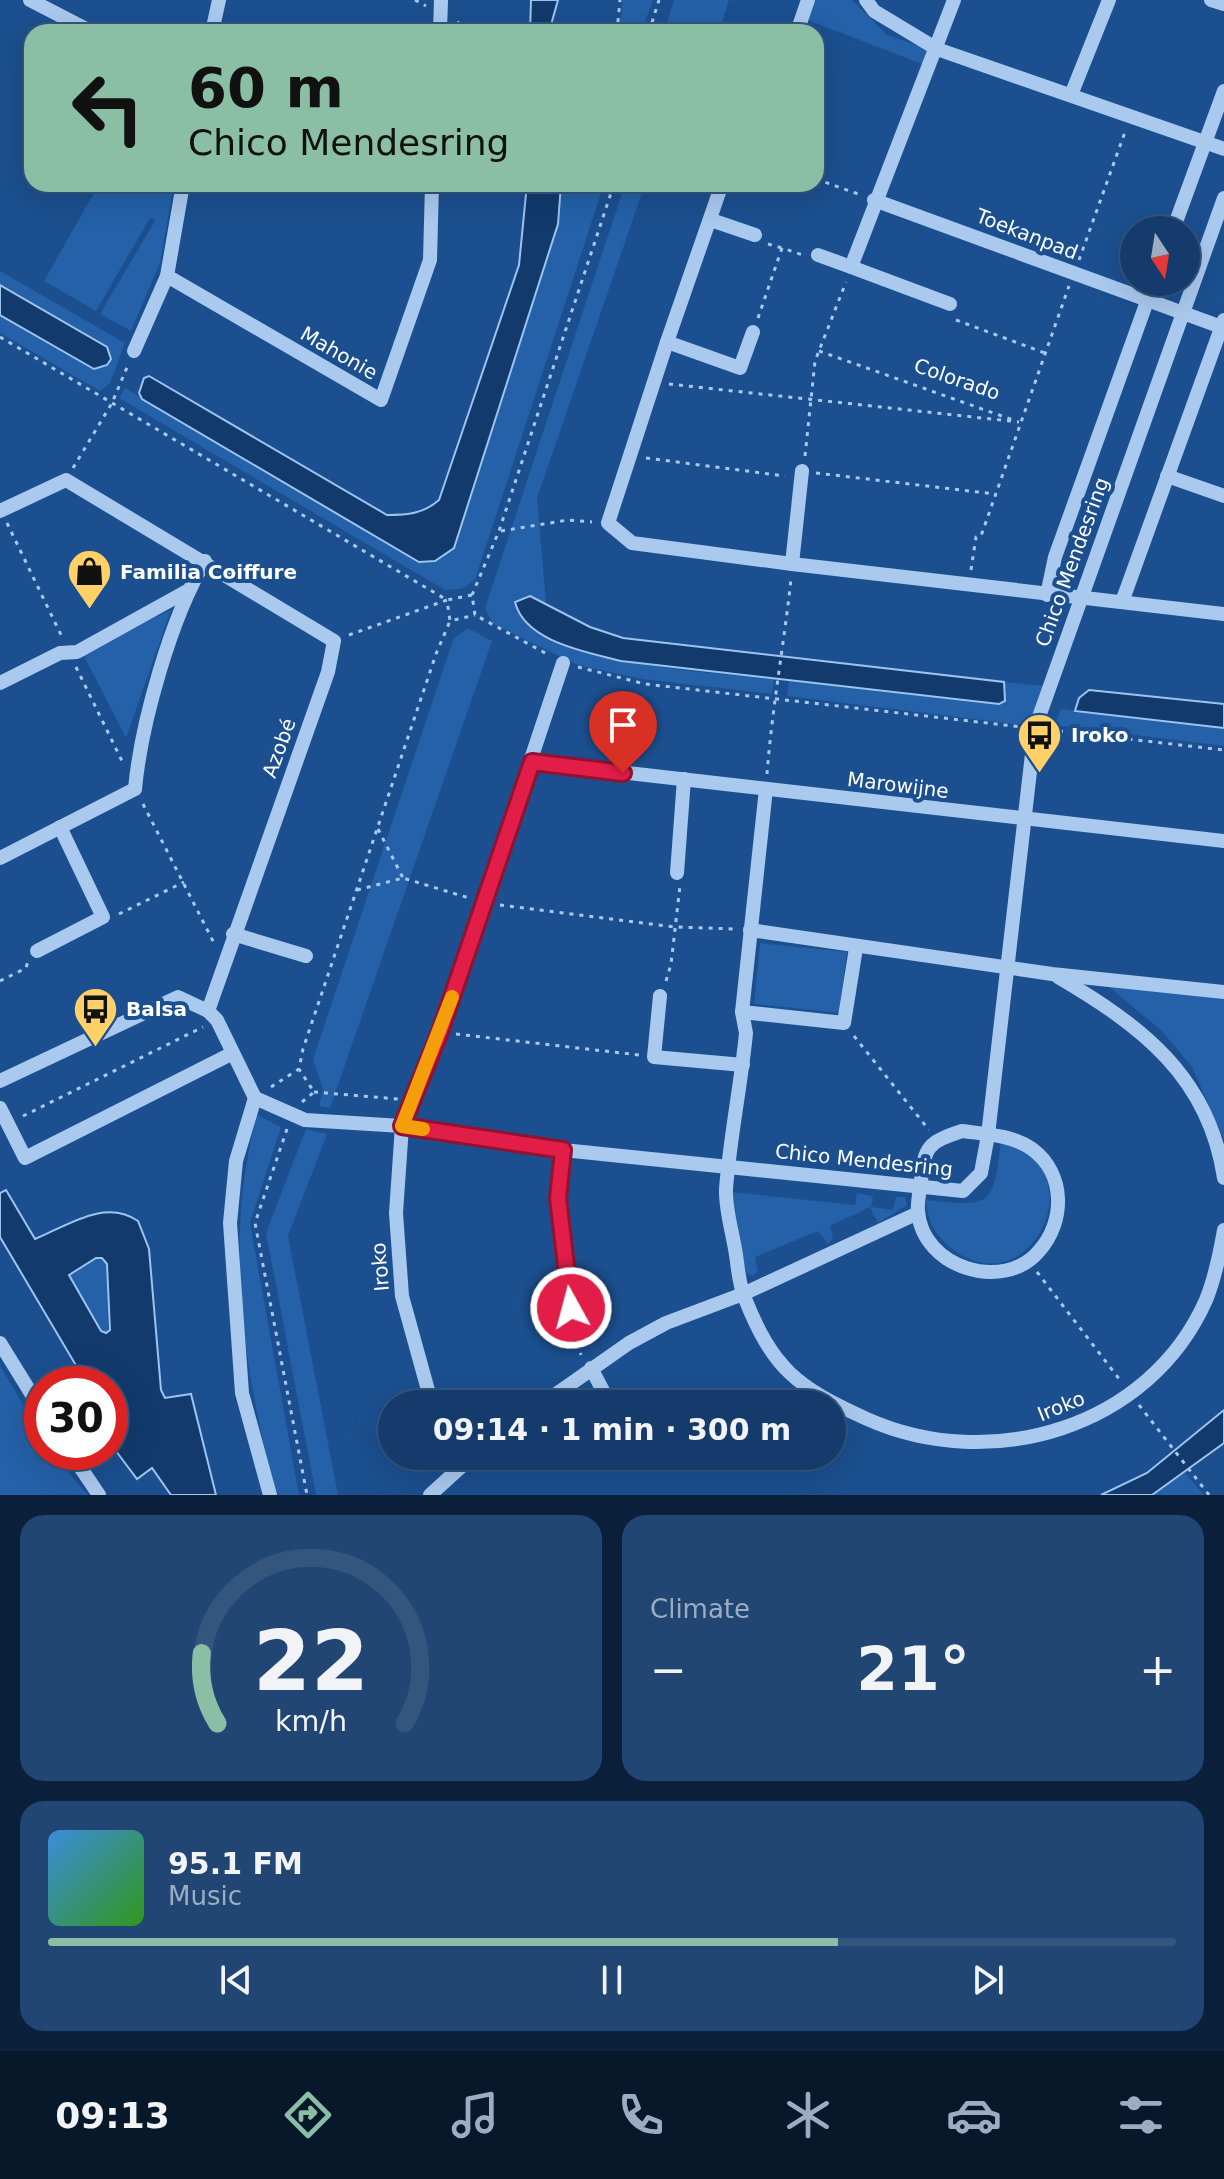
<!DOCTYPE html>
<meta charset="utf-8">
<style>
body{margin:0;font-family:"DejaVu Sans",sans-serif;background:#214673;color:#f1f3f6;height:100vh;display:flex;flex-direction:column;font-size:30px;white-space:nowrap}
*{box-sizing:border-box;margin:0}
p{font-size:26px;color:#9dadc1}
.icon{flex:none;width:44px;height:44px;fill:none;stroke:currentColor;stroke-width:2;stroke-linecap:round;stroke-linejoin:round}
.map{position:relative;height:1495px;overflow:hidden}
.panel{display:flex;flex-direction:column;gap:20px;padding:20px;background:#0b203b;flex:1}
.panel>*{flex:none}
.top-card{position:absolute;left:24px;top:24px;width:800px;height:168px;border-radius:24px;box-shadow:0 8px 32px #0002,0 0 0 2px #33557e;background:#8abfa5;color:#111;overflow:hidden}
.needle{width:52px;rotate:168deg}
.tools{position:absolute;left:1120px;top:216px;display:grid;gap:16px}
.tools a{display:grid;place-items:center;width:80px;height:80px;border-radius:50%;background:#143b6b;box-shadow:0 8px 32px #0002,0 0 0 2px #33557e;font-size:40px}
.speed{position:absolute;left:24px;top:1366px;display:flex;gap:16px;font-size:40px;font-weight:700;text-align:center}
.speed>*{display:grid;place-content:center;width:104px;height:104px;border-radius:50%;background:#143b6b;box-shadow:0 8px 32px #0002,0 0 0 2px #33557e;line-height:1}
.speed .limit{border:12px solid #d22;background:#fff;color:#111}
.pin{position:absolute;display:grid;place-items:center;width:68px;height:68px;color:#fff;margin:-82px -34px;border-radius:50% 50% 50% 0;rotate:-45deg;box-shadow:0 0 8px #0007}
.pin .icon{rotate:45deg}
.me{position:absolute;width:88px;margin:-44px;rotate:353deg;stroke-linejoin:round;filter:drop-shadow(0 0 6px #0008)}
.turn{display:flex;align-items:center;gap:28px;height:168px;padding:0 32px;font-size:36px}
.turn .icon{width:104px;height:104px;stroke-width:2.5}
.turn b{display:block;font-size:56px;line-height:68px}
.big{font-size:60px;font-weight:700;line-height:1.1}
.panel .card{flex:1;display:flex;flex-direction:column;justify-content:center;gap:12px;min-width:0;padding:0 28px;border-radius:24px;background:#214673}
.panel .dial{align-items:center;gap:0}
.dial svg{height:208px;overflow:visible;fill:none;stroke:#33557e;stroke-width:7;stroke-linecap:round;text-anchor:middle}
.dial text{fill:#f1f3f6;stroke:none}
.song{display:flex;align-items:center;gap:24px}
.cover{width:96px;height:96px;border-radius:12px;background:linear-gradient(135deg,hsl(210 70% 55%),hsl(110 70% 35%))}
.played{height:8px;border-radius:4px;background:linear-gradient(90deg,#8abfa5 70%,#33557e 70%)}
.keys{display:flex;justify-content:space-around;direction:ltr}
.heat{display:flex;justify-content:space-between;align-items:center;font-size:44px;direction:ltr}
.panel .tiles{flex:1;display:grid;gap:20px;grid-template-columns:1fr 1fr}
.card:last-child{grid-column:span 2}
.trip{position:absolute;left:378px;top:1390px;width:468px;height:80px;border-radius:40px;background:#143b6b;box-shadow:0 8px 32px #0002,0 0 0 2px #33557e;font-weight:700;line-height:80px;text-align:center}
.dock{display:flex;height:128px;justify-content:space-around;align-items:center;background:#08182b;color:#9dadc1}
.dock .icon{width:56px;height:56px}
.dock .on{color:#8abfa5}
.dock b{font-size:36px;color:#f1f3f6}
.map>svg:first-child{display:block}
</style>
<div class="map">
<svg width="1224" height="1495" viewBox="0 0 1224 1495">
<rect width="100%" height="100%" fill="#1b4f8f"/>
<g fill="#2461a8">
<path d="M 623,0 L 653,0 L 641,32 L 619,32 Z"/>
<path d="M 674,0 L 729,0 L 719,32 L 664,32 Z"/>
<path d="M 815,0 L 852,0 L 887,35 L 927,49 L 922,64 L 808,20 Z"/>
<path d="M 99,184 L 174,184 L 160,263 L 131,331 L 100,314 L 156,219 L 150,218 L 96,311 L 44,281 Z"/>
<path d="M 561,184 L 604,184 L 475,580 L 462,589 L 445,590 L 119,398 L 125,388 L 418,562 L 435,561 L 454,547 L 554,239 Z"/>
<path d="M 625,184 L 645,184 L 537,498 L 546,602 L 515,602 C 530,665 719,673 774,679 L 772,694 L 642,679 L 578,665 L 493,624 L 485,608 Z"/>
<path d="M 0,271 L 125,343 L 110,383 L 100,391 L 0,333 L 0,315 L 94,369 L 107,365 L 111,359 L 101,342 L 0,285 Z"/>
<path d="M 171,610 L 126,738 L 81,650 Z"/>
<path d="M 468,628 L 492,641 L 330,1108 L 319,1106 L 323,1089 L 313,1059 L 450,649 L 454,638 Z"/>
<path d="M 789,681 L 999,704 L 1005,701 L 1004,682 L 1046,686 L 1031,726 L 787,696 Z"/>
<path d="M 1061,709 L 1224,728 L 1224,746 L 1054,725 Z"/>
<path d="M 760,943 L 847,952 L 839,1013 L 754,1004 Z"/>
<path d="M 1113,986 L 1224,997 L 1224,1140 L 1192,1067 L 1162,1031 L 1110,988 Z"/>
<path d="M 257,1115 L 281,1127 L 250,1223 L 299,1495 L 280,1495 L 274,1490 C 244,1364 223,1242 257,1115 Z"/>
<path d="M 306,1129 L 327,1134 L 288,1236 L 338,1495 L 316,1495 L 266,1233 Z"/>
<path d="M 1001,1141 C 1100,1166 1030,1311 951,1248 C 935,1235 927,1221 926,1200 C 992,1207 993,1207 1001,1141 Z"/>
<path d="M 732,1192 L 855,1205 L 857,1193 L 873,1196 L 871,1207 L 893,1210 L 896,1197 L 905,1197 L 907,1205 L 878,1223 L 870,1207 L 830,1226 L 833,1238 L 828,1244 L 818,1231 L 755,1257 L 758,1272 L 752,1276 L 745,1272 L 739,1251 Z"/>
<path d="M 96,1258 L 102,1258 L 107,1264 L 108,1333 L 101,1332 L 69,1275 Z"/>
<path d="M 0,1366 L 42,1436 L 42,1452 L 51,1452 L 88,1495 L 0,1495 Z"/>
<path d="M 1185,1473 L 1204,1495 L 1152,1495 Z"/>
</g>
<g fill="#123a6d" stroke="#9cc4f0" stroke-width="2" fill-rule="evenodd">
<path d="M 531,0 L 558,0 L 549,32 L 530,32 Z"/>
<path d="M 527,184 L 561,184 L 558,224 L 454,548 L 435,561 L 419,562 L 142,399 L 139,393 L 144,378 L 149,376 L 387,515 C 407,515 423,514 439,500 L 519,265 Z"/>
<path d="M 0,285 L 107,347 L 111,359 L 107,365 L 94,369 L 0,315 Z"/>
<path d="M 530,596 L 590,627 L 623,638 L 1004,682 L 1005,701 L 999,704 L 621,661 C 587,652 525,642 515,602 Z"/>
<path d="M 1089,690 L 1224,704 L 1224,728 L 1075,711 L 1079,698 Z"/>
<path d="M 6,1190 L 35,1239 C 67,1226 105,1198 138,1221 L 149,1249 L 161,1390 L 165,1398 L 191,1394 L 216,1495 L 171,1495 L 152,1468 L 137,1479 L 110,1443 L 110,1434 L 116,1430 L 110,1420 L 110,1384 L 87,1384 L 0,1237 L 0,1193 ZM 96,1258 L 102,1258 L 107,1264 L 110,1330 L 106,1333 L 101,1331 L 69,1275 Z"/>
<path d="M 1224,1410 L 1224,1443 L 1152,1495 L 1101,1495 L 1147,1473 Z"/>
</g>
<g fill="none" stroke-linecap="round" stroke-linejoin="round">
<g stroke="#a9c9ee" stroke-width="3" stroke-dasharray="4 6" stroke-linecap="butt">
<path d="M 415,0 L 426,6"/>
<path d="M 457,22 L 476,32"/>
<path d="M 617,32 L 620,0"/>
<path d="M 649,32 L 659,0"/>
<path d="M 816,179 L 861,195"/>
<path d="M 768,244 L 782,248"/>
<path d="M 1079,260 L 1125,132"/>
<path d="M 758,318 L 782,248 L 803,255"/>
<path d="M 956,320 L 1045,353"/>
<path d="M 0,337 L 447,600 L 472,595 L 475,615 L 549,655"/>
<path d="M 819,351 L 1013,420"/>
<path d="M 669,384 L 1019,422"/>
<path d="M 805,456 L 815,361 L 846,282"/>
<path d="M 646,458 L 785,476"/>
<path d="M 73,468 L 112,403 L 128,365"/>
<path d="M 816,473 L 995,494"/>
<path d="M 7,523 L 63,639"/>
<path d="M 501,531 L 568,520 L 592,522"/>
<path d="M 971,570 L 976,537 L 981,536 L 1069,286"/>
<path d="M 472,595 L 499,531 L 614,184"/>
<path d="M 349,635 L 447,600 L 450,621 L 475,615"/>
<path d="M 76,667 L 122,761"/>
<path d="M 578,667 L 645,684 L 1022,727"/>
<path d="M 1049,730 L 1224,750"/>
<path d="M 767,774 C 772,709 784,644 791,579"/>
<path d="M 143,804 L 214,943"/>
<path d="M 378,829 L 403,878"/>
<path d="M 357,890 L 403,878 L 469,898"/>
<path d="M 500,905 L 675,927 L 735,929"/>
<path d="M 119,914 L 184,882"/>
<path d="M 0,981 L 26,968 L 28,961"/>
<path d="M 666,981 L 671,964 L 680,886"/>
<path d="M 456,1034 L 639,1055"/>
<path d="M 854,1036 L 929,1130"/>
<path d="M 271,1087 L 299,1069"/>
<path d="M 314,1092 L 398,1099"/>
<path d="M 302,1102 L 314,1092 L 299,1069 L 303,1049 L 436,654 L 450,621"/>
<path d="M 23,1116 L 203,1027"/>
<path d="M 287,1129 L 255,1223 L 307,1495"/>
<path d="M 1037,1272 L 1120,1380"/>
<path d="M 572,1324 L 581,1355"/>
<path d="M 1139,1405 L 1209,1495"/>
</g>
<g stroke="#a9c9ee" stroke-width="14">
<path d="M 30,0 L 92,32"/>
<path d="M 866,0 L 874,11 L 937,49 L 1224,149"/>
<path d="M 1211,0 L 1224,4"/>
<path d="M 212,32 L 219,0"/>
<path d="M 440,32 L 441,0"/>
<path d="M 797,32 L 808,0"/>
<path d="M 1071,95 L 1109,0"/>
<path d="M 183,184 L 167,276 L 381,400 L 430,260 L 432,184"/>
<path d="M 874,200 L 1224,328"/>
<path d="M 711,220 L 755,235"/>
<path d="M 1173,230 L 1224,91"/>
<path d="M 818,255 L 851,267"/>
<path d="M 950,304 L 851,267 L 954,0"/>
<path d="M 753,332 L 740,368 L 667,342 L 608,523 L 632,543 L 792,564 L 802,471"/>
<path d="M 667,342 L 722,184"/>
<path d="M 134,351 L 167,276"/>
<path d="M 1167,476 L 1224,496"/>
<path d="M 0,511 L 66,480 L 334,641 L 328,672 L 208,1011"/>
<path d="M 792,564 L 1224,614"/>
<path d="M 1047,595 L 1055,557 L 1154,282"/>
<path d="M 1122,602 L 1224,320"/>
<path d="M 0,683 L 60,653 L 77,652 L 187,591"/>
<path d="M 532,762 L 1224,841"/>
<path d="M 766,789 L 742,1012 L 746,1033 C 741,1085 730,1137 726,1189 C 725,1209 733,1234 736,1255 C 738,1268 739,1284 744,1296 C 773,1370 797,1387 867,1419 C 990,1474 1149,1429 1206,1300 C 1215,1278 1220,1253 1224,1230"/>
<path d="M 0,858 L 135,789 C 141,724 171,617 205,561"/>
<path d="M 677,873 L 684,779"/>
<path d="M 750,930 L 1052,974 L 1224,992"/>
<path d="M 233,934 L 306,956"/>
<path d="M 37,951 L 103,917 L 60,827"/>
<path d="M 1058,977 C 1140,1025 1209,1076 1224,1178"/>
<path d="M 660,996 L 654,1057 L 743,1065"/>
<path d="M 742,1012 L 844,1023 L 856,948"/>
<path d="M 0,1081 L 178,997 L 208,1011 L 217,1020 L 255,1098 L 305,1120 L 402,1126 L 563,1150 L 963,1191 L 981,1173 L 988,1135 L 1035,728 L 1224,198"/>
<path d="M 255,1098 L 236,1161 L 230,1223 L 242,1393 L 270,1495"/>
<path d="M 0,1108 L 25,1158 L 231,1054"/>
<path d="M 962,1131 C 984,1134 1013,1135 1032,1149 C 1066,1174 1065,1222 1039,1251 C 1004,1293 922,1268 918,1211 C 917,1202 920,1191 921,1181 C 924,1146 929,1142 962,1131 Z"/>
<path d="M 563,1150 L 558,1198 L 571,1308"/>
<path d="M 0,1343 L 42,1411"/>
<path d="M 591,1368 L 610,1404"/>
<path d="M 431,1401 L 402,1296 L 396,1213 L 402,1126 L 440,1032 L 563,663"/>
<path d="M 542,1404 L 629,1343 L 666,1323 L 743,1294 L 918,1213"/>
<path d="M 70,1452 L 99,1495"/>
<path d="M 639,1456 L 641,1461 L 667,1462 L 680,1456"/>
<path d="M 430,1495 L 473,1456"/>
</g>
</g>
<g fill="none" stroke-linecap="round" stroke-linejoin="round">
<defs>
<path id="route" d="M 571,1308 L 558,1198 L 563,1150 L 402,1126 L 440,1032 L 532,762 L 623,773"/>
</defs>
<use href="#route" stroke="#92132f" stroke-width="20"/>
<use href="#route" stroke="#e11d48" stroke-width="14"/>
<path stroke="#f59e0b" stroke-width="14" d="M 423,1129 L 402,1126 L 452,997"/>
</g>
<defs>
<symbol id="shop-pin" viewBox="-11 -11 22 30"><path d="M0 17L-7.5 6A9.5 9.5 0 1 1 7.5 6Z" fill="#ffd166" stroke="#1b4f8f"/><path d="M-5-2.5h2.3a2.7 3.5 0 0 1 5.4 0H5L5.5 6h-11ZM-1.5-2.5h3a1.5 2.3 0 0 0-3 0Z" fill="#111"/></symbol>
<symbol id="bus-pin" viewBox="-11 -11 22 30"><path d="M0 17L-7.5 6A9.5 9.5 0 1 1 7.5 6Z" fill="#ffd166" stroke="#1b4f8f"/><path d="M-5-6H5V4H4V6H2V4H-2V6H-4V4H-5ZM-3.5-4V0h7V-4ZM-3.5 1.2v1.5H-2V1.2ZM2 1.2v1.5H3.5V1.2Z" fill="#111"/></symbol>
</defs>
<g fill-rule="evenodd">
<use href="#shop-pin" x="64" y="546" width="51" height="69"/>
<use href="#bus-pin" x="1014" y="710" width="51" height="69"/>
<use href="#bus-pin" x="70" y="984" width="51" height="69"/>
</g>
<g text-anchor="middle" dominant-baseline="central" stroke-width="8" stroke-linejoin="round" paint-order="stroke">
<g font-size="20" fill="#fff" stroke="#1b4f8f">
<text transform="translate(1027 234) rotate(21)">Toekanpad</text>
<text transform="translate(339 353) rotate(30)">Mahonie</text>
<text transform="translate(957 379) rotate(19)">Colorado</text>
<text transform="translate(1072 562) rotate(-70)">Chico Mendesring</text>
<text transform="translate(279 748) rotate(-70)">Azobé</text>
<text transform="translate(898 785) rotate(7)">Marowijne</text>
<text transform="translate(864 1160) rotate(6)">Chico Mendesring</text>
<text transform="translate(380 1267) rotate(-95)">Iroko</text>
<text transform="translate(1061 1406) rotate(-22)">Iroko</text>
</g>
<g font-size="20" font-weight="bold" fill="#fff" stroke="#1b4f8f" text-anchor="start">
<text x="120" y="572">Familia Coiffure</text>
<text x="1071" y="735">Iroko</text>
<text x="126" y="1009">Balsa</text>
</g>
</g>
</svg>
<div class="tools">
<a><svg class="needle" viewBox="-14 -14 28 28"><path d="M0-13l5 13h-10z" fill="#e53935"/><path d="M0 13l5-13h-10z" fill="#9dadc1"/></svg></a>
</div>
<div class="speed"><div class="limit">30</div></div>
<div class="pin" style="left:623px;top:773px;background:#d93025"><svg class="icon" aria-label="arrive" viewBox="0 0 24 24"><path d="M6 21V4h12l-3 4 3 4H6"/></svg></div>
<svg class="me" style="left:571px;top:1308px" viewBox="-20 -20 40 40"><circle r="17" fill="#e11d48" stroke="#fff" stroke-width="3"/><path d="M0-11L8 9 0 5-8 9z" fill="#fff"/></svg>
<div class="trip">09:14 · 1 min · 300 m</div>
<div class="top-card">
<div class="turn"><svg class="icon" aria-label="left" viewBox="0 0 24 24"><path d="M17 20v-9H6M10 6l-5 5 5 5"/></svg><div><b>60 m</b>Chico Mendesring</div></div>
</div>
</div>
<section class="panel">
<div class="tiles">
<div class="card dial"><svg viewBox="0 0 100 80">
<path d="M14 69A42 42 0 1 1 86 69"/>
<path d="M14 69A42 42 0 0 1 8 42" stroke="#8abfa5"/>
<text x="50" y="56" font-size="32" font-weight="700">22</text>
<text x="50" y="72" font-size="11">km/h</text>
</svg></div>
<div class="card"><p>Climate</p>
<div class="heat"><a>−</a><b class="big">21°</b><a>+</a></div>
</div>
<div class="card">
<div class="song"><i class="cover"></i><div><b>95.1 FM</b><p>Music</p></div></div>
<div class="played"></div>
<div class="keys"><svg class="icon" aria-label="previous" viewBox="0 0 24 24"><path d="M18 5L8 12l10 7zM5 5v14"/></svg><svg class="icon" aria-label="pause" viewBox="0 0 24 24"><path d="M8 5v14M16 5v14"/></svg><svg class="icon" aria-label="next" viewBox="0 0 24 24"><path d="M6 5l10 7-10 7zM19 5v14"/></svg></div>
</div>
</div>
</section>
<nav class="dock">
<b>09:13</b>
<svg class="icon on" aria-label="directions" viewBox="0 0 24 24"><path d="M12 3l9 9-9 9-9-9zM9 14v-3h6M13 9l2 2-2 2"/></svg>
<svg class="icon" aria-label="music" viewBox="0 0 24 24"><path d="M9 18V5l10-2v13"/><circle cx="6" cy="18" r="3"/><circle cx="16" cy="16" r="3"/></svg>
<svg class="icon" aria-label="phone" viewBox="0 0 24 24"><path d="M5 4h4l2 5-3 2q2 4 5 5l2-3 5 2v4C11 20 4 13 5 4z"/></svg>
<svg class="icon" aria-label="climate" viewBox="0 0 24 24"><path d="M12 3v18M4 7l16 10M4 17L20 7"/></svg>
<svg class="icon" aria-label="car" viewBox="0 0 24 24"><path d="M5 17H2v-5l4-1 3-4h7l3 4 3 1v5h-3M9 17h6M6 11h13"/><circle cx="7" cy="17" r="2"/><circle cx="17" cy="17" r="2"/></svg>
<svg class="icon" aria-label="filters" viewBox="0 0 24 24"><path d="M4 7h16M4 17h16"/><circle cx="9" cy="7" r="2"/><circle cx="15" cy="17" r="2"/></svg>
</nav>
